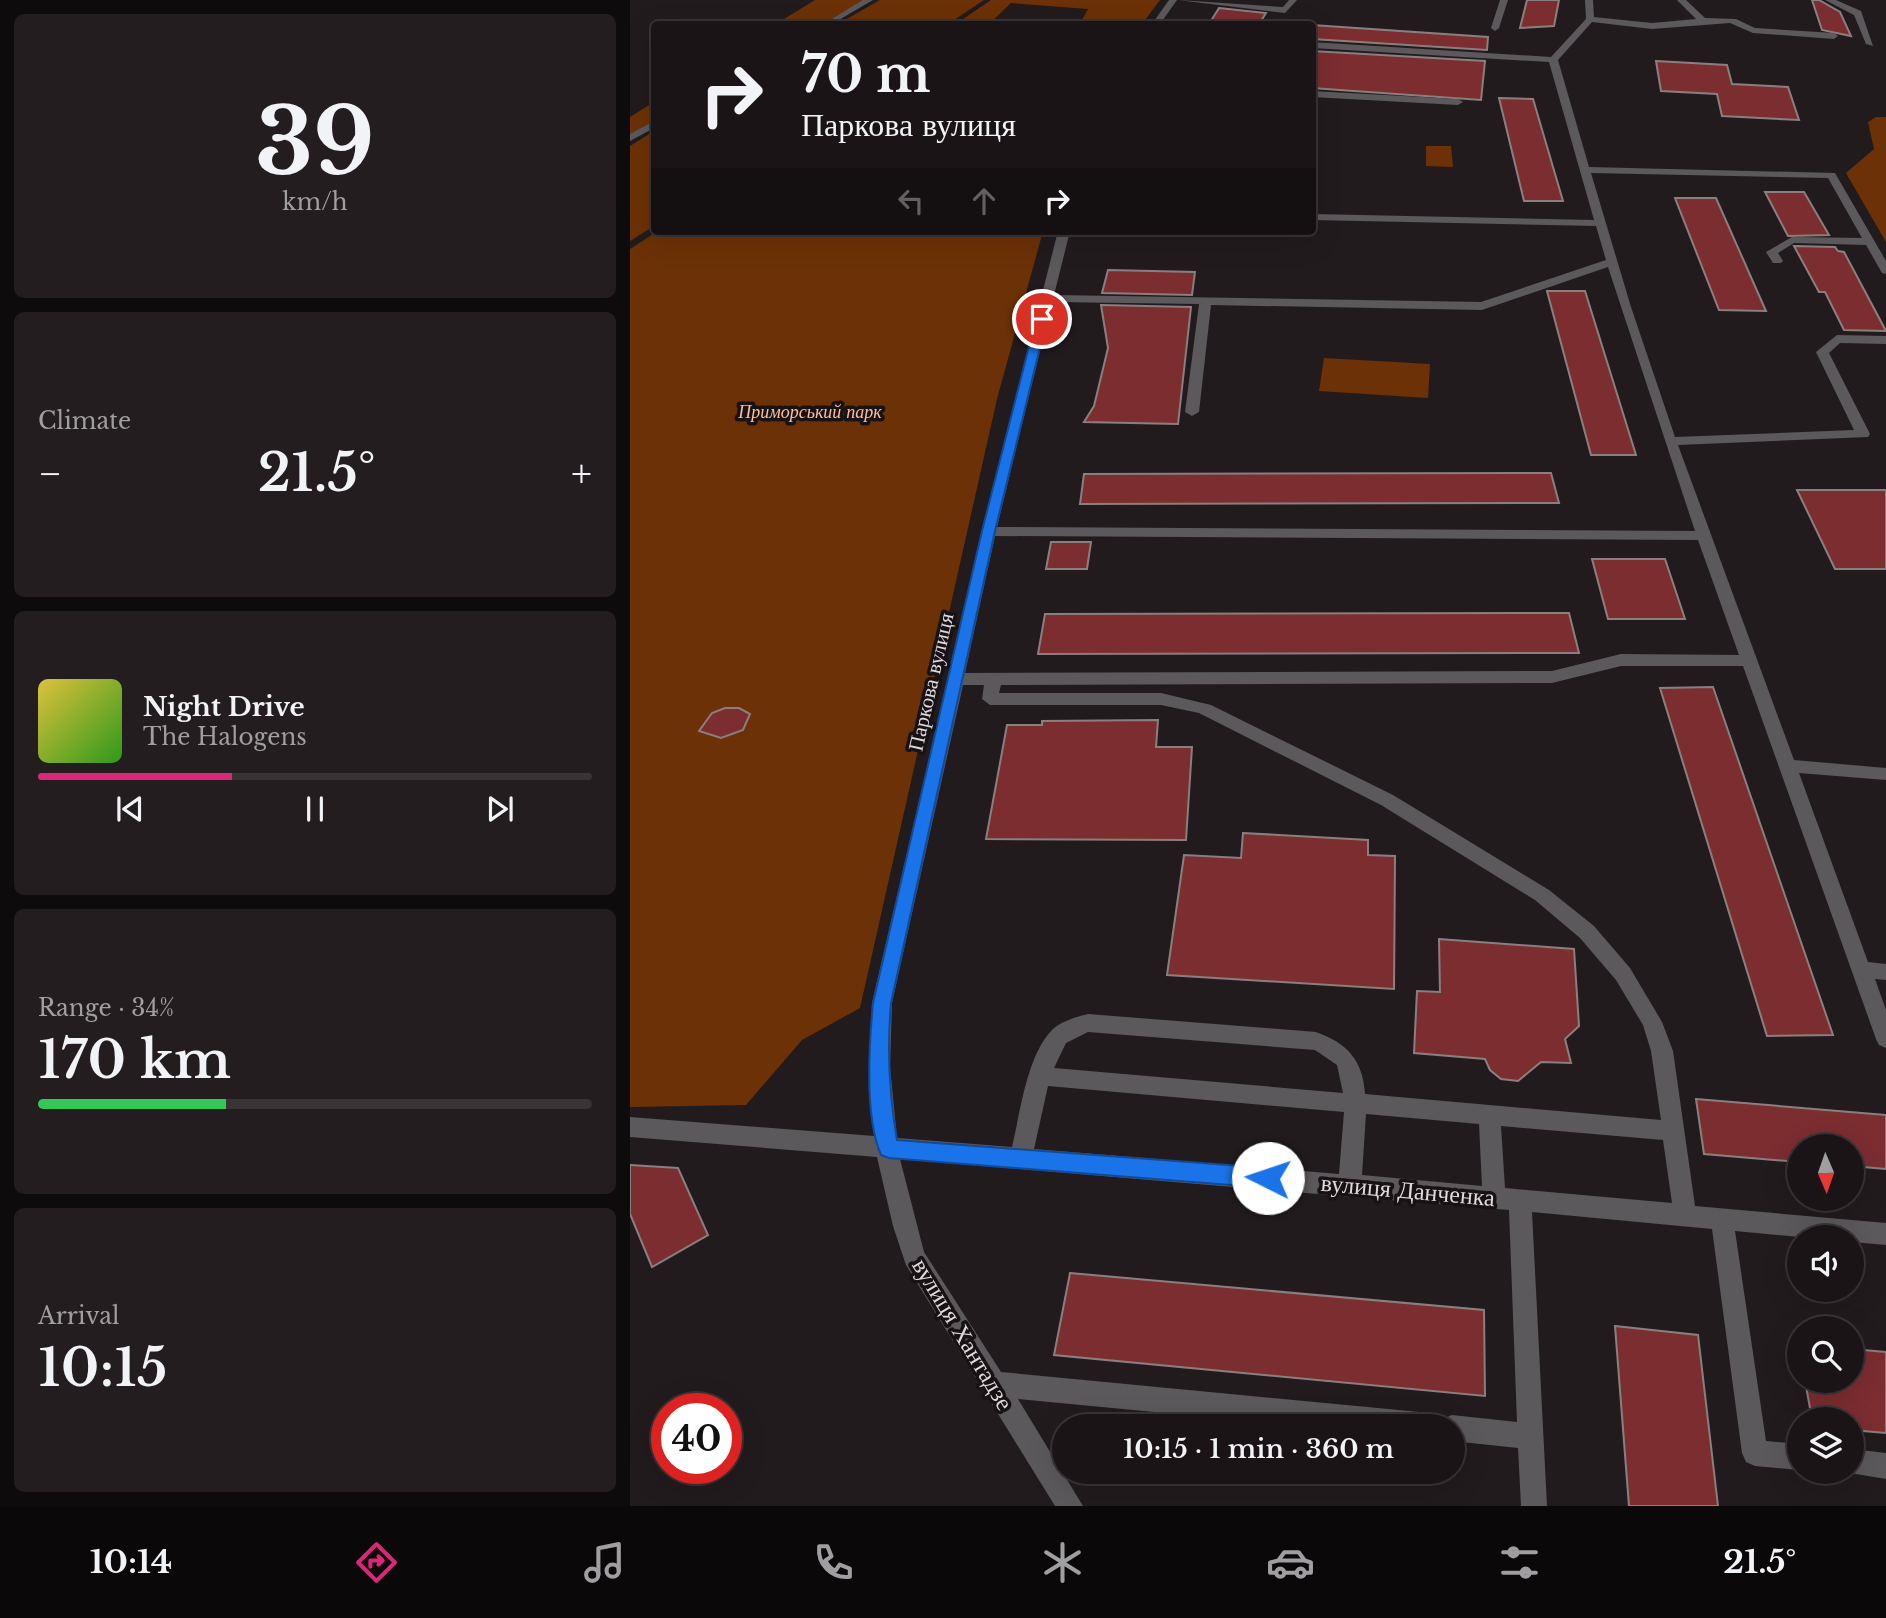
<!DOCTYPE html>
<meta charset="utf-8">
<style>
body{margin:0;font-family:"Libre Baskerville",serif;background:#231d1f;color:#f1f3f6;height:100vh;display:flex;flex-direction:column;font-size:26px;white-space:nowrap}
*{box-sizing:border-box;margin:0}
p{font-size:23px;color:#9f9ea1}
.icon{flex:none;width:38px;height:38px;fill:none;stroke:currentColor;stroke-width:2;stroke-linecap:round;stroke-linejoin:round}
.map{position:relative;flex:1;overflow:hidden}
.drawer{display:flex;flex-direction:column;gap:14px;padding:14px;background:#0e0b0c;width:630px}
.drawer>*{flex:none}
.hud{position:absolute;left:21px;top:21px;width:665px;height:214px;border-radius:7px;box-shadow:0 7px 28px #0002,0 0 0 2px #383335;background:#1a1416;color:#f1f3f6;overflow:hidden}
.needle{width:46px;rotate:178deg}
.buttons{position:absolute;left:1157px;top:1134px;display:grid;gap:14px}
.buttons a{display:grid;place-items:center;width:77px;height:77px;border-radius:50%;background:#1a1416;box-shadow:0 7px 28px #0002,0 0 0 2px #383335;font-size:35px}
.speed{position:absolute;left:21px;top:1393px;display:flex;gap:14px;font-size:35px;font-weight:700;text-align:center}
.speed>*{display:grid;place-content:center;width:91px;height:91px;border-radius:50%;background:#1a1416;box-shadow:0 7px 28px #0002,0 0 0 2px #383335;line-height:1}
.speed .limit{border:10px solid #d22;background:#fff;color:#111}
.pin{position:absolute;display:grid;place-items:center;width:60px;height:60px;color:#fff;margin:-30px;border:4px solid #fff;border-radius:50%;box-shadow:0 2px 7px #0007}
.me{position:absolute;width:77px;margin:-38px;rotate:274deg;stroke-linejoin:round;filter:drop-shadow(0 0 5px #0008)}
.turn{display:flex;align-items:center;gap:24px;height:147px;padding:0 35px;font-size:32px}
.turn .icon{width:91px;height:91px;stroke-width:2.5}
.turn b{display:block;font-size:49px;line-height:60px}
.lanes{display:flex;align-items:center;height:66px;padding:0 35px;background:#0003;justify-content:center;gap:35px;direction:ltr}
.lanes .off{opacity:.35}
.big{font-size:52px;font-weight:600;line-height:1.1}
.drawer .widget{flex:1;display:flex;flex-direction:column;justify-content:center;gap:10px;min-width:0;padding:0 24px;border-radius:10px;background:#231d1f}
.drawer .dial{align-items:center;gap:0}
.dial b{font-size:91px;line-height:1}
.song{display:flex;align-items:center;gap:21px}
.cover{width:84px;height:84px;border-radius:10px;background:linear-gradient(135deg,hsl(50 70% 55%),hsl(110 70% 35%))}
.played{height:7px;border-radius:4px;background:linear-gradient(90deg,#db2777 35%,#383335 35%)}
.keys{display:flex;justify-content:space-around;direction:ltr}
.heat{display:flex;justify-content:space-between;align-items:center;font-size:38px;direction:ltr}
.charge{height:10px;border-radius:5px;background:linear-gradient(90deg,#34c759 34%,#383335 0)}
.trip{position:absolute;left:422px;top:1414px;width:413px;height:70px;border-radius:35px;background:#1a1416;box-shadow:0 7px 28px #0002,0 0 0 2px #383335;font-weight:600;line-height:70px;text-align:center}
.tabs{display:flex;height:112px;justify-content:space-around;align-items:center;background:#0a0809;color:#9f9ea1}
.tabs .icon{width:49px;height:49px}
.tabs .current{color:#db2777}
.tabs b{font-size:32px;color:#f1f3f6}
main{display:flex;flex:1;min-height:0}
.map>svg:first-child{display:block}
</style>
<main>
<section class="drawer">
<div class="widget dial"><b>39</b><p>km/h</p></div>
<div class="widget"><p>Climate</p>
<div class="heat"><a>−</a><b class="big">21.5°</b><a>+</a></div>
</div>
<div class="widget">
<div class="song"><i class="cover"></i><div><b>Night Drive</b><p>The Halogens</p></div></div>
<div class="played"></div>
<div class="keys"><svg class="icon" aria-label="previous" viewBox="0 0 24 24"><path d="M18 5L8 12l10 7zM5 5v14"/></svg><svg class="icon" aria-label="pause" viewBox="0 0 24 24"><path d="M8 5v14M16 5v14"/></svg><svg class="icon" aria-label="next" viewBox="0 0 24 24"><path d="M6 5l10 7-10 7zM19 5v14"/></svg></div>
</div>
<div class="widget"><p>Range · 34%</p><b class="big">170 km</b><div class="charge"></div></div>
<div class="widget"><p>Arrival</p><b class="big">10:15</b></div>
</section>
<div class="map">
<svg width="1256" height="1506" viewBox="0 0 1256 1506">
<rect width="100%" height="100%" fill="#221b1e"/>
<g fill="#6c3106">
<path d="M 185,0 L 235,0 L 192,24 L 146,24 Z"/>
<path d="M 250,0 L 354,0 L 318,24 L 208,24 Z"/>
<path d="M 361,0 L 530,0 L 512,24 L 452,20 L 458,9 L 381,3 L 359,24 L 326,24 Z"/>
<path d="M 24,102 L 24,121 L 0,135 L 0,117 Z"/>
<path d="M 1246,117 L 1256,117 L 1256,242 L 1216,173 L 1244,149 L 1238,122 Z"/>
<path d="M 24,131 L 24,226 L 0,241 L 0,146 Z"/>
<path d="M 796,146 L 821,146 L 823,167 L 796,166 Z"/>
<path d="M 28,231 L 413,231 L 367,399 L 230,1008 L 172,1040 L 116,1105 L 0,1107 L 0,249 Z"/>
<path d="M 694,358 L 800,364 L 798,398 L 689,391 Z"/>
</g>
<g fill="#7b2d30" stroke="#8a7f7f" stroke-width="2">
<path d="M 897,0 L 929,0 L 924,26 L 890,28 Z"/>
<path d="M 1182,0 L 1189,0 L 1210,12 L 1221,36 L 1192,30 Z"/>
<path d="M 589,8 L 636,13 L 629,24 L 579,24 Z"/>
<path d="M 682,25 L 858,37 L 857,50 L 682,39 Z"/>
<path d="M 682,51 L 855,61 L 851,100 L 682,88 Z"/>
<path d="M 1026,61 L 1097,65 L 1102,84 L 1158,87 L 1169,120 L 1092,116 L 1087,94 L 1031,91 Z"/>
<path d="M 869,98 L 903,99 L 933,201 L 894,201 Z"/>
<path d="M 1135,192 L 1174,192 L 1199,235 L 1158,236 Z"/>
<path d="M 1045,198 L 1086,198 L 1136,311 L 1089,310 Z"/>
<path d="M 1164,246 L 1205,247 L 1208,251 L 1214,252 L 1256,331 L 1214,330 L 1195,292 L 1189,292 Z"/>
<path d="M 478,270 L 565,272 L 562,295 L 472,293 Z"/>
<path d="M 917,291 L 955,291 L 1006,455 L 961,455 Z"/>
<path d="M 471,305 L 561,307 L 548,424 L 454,422 L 464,406 L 478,348 Z"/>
<path d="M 921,473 L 929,503 L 450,504 L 454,474 Z"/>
<path d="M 1167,490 L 1256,490 L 1256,569 L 1205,569 Z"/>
<path d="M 421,542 L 461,542 L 457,569 L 416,569 Z"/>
<path d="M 962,559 L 1035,559 L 1055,619 L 978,619 Z"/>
<path d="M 939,613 L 949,653 L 408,654 L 415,614 Z"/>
<path d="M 1083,687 L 1203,1035 L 1137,1036 L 1030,688 Z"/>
<path d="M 95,708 L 109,708 L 120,714 L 113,730 L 91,738 L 69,731 L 82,713 Z"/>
<path d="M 528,720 L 526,747 L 562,747 L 556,840 L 356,839 L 377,725 L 412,725 L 412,721 Z"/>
<path d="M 613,833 L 738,840 L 738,855 L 765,856 L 764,989 L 537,975 L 554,855 L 611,858 Z"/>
<path d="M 809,939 L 944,949 L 949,1026 L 935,1039 L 941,1063 L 911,1062 L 888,1081 L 871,1079 L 860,1070 L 855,1059 L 784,1053 L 787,991 L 810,992 Z"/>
<path d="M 1066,1099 L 1256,1115 L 1256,1169 L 1222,1166 L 1222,1146 L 1169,1146 L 1169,1162 L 1074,1154 Z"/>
<path d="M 0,1165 L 48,1168 L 78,1235 L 22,1267 L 0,1214 Z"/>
<path d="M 440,1273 L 854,1310 L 855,1396 L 424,1355 Z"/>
<path d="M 985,1326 L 1068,1335 L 1088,1506 L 999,1506 Z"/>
<path d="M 1222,1349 L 1256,1352 L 1256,1433 L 1222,1430 L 1222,1419 L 1182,1419 L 1175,1381 L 1222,1381 Z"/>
</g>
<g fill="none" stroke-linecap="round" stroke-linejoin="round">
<g fill="#5b595c" fill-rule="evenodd">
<path d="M 233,0 L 243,0 L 202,24 L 193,24 Z"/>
<path d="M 539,0 L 547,0 L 530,24 L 522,24 Z"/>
<path d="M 548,0 L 653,7 L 659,0 L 667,0 L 655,13 Z"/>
<path d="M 870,0 L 878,0 L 869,28 L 865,31 L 861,28 Z"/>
<path d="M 955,0 L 963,0 L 964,17 L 1022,23 L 1066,19 L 1047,0 L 1056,0 L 1075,18 L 1106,19 L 1125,28 L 1204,33 L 1208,36 L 1204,39 L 1123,33 L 1100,23 L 1022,29 L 962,22 L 928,60 L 959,167 L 1205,173 L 1256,261 L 1256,274 L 1252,273 L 1236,245 L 1164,243 L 1148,253 L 1153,261 L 1151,263 L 1143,263 L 1136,252 L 1162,237 L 1232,238 L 1198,178 L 961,173 L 1001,307 L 1045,437 L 1224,430 L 1186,352 L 1207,335 L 1256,336 L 1256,344 L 1210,343 L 1199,353 L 1240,434 L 1238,437 L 1048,445 L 1164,760 L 1256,768 L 1256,780 L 1169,773 L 1238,962 L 1256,964 L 1256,980 L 1245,979 L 1256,1010 L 1256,1048 L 1249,1045 L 1246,1039 L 1113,666 L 991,666 L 922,683 L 371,685 L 369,693 L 531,693 L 581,705 L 763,795 L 919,890 L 964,926 L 1000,968 L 1032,1022 L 1043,1051 L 1065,1206 L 1256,1223 L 1256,1245 L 1222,1242 L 1222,1237 L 1170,1237 L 1105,1231 L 1136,1441 L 1169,1444 L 1169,1470 L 1125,1466 L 1116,1462 L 1112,1453 L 1082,1229 L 902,1212 L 917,1506 L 891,1506 L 888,1448 L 822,1441 L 822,1426 L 670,1426 L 388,1399 L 453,1506 L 425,1506 L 276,1265 L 263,1226 L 247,1157 L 0,1137 L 0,1117 L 244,1136 L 239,1067 L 242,1003 L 352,531 L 428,231 L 440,231 L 424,295 L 851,302 L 976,260 L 966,226 L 682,220 L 682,214 L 964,220 L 919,62 L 682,48 L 682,42 L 921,57 L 956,19 ZM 978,267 L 1065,531 L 367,527 L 422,302 L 569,304 L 555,412 L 562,416 L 569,412 L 581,305 L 852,310 ZM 365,536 L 1068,540 L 1109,655 L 991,654 L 922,671 L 335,673 ZM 333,685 L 354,685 L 352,699 L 360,705 L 531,705 L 569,713 L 751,805 L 905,900 L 950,938 L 986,980 L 1013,1025 L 1021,1051 L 1031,1120 L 735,1094 C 733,1060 717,1043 686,1032 L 458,1014 C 446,1017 432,1021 423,1029 C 397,1054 390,1114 382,1147 L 267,1138 L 260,1067 L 262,1003 ZM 458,1032 L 685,1050 L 707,1065 L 713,1093 L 424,1068 L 436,1043 ZM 418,1086 L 714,1112 L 709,1174 L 404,1149 ZM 736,1114 L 849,1124 L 852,1186 L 732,1175 ZM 871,1126 L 1033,1140 L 1042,1203 L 875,1188 ZM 270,1159 L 879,1210 L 887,1422 L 822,1415 L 813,1419 L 811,1423 L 809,1417 L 800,1413 L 371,1372 L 294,1252 Z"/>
<path d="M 1195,0 L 1206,0 L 1231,11 L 1243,46 L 1236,44 L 1224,15 Z"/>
<path d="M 682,91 L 828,99 L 833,102 L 828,105 L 682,97 Z"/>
<path d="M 24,121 L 24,128 L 0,141 L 0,134 Z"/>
<path d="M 1222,1449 L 1256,1453 L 1256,1479 L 1214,1472 L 1222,1472 Z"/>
</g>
</g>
<path fill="#1a73e8" stroke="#114b97" stroke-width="2" d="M 412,316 L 417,319 L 365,531 L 261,1003 C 257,1049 259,1094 267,1140 L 638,1168 L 645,1171 L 648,1178 L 645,1185 L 638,1188 L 259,1158 L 251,1155 C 234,1116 239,1045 243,1003 L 352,531 L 406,319 Z"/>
<g text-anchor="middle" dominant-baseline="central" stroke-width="7" stroke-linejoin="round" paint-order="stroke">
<g font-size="18" font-style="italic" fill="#fcbf9e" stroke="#191215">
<text x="180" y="412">Приморський парк</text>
</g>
<g font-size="21" fill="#dfdadc" stroke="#191215">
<text transform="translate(301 682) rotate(-77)">Паркова вулиця</text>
</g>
<g font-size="24" fill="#dfdadc" stroke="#191215">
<text transform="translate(778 1190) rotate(5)">вулиця Данченка</text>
<text transform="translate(333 1334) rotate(59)">вулиця Хантадзе</text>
</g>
</g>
</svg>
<div class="buttons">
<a><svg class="needle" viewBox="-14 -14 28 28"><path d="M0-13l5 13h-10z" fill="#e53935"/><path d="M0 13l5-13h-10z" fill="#9f9ea1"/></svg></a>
<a><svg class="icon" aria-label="sound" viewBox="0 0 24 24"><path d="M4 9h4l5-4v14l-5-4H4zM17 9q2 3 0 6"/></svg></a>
<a><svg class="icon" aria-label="search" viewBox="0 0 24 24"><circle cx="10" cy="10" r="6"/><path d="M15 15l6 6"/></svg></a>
<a><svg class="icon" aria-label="layers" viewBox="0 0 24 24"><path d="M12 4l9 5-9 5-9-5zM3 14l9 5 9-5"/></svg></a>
</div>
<div class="speed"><div class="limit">40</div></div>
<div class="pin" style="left:412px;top:319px;background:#d93025"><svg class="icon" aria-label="arrive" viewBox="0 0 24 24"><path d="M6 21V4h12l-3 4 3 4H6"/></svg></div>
<svg class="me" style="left:638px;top:1178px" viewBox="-20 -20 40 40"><circle r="19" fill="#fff"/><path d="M0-13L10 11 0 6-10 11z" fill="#1a73e8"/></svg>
<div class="trip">10:15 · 1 min · 360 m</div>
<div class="hud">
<div class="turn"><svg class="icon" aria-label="right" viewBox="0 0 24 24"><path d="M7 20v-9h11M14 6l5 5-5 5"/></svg><div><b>70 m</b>Паркова вулиця</div></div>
<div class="lanes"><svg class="icon off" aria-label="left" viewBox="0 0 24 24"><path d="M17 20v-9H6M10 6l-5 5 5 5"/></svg><svg class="icon off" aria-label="ahead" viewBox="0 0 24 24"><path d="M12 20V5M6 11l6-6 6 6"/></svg><svg class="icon" aria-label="right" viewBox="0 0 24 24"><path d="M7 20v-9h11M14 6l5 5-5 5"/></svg></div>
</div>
</div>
</main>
<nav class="tabs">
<b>10:14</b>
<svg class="icon current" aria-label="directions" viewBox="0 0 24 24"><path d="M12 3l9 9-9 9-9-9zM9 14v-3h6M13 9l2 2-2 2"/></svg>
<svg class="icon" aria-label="music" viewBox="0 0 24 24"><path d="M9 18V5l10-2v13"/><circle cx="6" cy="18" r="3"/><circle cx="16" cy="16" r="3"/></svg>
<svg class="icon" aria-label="phone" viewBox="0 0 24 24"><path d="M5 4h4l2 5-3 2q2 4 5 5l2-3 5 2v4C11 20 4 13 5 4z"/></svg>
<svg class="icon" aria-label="climate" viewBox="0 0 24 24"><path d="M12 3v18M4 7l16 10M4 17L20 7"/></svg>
<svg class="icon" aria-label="car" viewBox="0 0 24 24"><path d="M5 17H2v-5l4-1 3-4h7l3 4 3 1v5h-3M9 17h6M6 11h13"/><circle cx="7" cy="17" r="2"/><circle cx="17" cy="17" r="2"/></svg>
<svg class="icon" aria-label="filters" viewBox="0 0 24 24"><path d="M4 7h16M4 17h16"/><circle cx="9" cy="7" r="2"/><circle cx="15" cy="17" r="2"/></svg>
<b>21.5°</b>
</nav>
